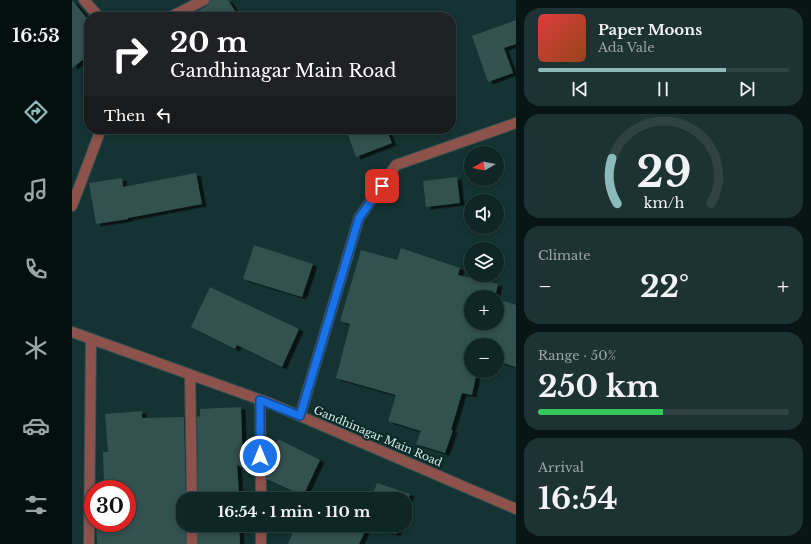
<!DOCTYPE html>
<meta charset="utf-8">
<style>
body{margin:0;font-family:"Libre Baskerville",serif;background:#1d3232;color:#f1f3f6;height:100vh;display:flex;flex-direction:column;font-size:15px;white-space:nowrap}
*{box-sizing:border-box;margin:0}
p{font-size:13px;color:#9ba5a7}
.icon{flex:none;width:22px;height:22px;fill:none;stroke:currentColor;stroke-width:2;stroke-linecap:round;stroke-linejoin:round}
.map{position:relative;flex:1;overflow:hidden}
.side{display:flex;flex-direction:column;gap:8px;padding:8px;background:#081515;width:295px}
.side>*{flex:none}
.hud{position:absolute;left:12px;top:12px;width:372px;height:122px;border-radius:16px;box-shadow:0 2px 6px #0003,0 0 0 1px #2f4343;background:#202124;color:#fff;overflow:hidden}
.needle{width:26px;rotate:260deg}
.controls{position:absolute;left:392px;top:146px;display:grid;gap:8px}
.controls a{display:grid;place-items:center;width:40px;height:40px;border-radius:50%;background:#0f2626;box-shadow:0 2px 6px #0003,0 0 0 1px #2f4343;font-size:20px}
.speed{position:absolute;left:12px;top:480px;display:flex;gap:8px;font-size:20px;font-weight:700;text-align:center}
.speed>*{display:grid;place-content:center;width:52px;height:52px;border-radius:50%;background:#0f2626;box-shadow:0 2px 6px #0003,0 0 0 1px #2f4343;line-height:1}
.speed .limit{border:6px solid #d22;background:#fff;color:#111}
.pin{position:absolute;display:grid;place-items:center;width:34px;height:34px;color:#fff;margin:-17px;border-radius:8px;box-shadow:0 2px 6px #0006}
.me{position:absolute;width:44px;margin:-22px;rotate:0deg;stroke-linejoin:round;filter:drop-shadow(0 0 3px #0008)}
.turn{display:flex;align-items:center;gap:14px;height:84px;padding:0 20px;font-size:18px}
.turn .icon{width:52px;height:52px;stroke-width:2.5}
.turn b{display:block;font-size:28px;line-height:34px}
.then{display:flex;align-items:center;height:38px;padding:0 20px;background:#0003;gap:8px;font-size:15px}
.big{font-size:30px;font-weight:700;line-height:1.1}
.side .widget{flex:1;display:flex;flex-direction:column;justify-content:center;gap:6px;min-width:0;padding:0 14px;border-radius:16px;background:#1d3232}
.side .dial{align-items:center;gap:0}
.dial svg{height:104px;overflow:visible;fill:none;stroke:#2f4343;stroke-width:7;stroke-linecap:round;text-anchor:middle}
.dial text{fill:#f1f3f6;stroke:none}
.song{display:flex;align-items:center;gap:12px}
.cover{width:48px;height:48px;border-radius:6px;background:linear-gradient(135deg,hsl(0 70% 55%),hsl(20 70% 35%))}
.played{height:4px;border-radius:2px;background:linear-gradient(90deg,#8bbbb9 75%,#2f4343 75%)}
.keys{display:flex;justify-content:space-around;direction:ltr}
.heat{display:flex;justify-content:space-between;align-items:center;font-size:22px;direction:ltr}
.charge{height:6px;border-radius:3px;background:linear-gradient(90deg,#34c759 50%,#2f4343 0)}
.trip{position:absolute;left:104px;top:492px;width:236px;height:40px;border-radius:16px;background:#0f2626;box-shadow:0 2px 6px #0003,0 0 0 1px #2f4343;font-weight:700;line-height:40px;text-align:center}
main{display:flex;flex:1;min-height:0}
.tab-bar{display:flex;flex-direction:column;width:72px;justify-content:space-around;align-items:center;background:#060f0f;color:#9ba5a7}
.tab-bar .icon{width:28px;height:28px}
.tab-bar .on{color:#8bbbb9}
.tab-bar b{font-size:18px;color:#f1f3f6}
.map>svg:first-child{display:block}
</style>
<main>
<nav class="tab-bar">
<b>16:53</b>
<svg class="icon on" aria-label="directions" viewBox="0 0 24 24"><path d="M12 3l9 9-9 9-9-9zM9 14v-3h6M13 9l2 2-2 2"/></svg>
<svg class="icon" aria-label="music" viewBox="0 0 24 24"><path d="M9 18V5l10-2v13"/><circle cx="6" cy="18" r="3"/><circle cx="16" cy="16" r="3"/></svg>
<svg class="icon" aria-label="phone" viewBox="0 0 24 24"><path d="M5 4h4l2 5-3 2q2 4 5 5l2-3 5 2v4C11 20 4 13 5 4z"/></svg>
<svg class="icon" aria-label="climate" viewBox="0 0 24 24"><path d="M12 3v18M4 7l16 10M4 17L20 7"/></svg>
<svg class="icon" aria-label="car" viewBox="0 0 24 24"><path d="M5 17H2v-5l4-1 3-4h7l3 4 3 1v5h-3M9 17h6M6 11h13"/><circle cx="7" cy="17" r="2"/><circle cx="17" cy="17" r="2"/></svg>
<svg class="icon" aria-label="filters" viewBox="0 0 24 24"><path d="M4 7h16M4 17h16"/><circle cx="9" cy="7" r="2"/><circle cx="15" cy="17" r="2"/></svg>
</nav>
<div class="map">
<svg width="444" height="544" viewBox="0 0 444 544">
<defs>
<filter id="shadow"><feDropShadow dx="4.5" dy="2.5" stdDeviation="0" flood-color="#0009"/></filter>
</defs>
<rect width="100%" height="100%" fill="#143332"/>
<g fill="#325150" filter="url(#shadow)">
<path d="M 0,0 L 17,21 L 17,55 L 0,68 Z"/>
<path d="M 138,0 L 156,0 L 167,17 L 113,17 L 135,6 Z"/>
<path d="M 444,20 L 444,44 L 432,48 L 441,73 L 416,82 L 400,36 Z"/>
<path d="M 274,129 L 314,129 L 320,143 L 284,157 Z"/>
<path d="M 124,173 L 130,204 L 56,218 L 56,219 L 24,224 L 17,183 L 50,178 L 51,187 Z"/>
<path d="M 385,177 L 388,203 L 354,207 L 351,181 Z"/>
<path d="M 182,245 L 241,264 L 230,297 L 171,279 Z"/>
<path d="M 329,248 L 388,268 L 386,275 L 426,284 L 423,297 L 399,297 L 399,323 L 425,323 L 425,299 L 444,305 L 444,367 L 425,361 L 425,345 L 399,345 L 399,371 L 405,371 L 400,395 L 390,393 L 379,430 L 381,430 L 373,453 L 344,444 L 349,431 L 316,421 L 324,395 L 264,378 L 278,324 L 268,321 L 289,250 L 325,260 Z"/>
<path d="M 138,287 L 227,329 L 210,367 L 165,345 L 163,349 L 119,327 Z"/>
<path d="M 169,407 L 171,468 L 165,465 L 167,494 L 165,494 L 165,499 L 126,499 L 125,417 L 128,416 L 128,409 Z"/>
<path d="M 70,411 L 70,418 L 112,417 L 114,499 L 111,499 L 111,525 L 114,525 L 114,544 L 25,544 L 24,523 L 55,523 L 55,489 L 32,489 L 31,452 L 36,452 L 33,414 Z"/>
<path d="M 206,439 L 248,460 L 231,496 L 195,479 L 195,461 Z"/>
<path d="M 305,483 L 338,494 L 333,508 L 333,499 L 299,499 Z"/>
<path d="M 126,525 L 167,525 L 168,544 L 126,544 Z"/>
<path d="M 224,525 L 296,525 L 287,544 L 216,544 Z"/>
<path d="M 297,525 L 327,525 L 324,534 Z"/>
</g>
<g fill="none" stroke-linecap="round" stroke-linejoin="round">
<defs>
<g id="minor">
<path d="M 12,0 L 27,17"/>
<path d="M 98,17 L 132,0"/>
<path d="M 0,206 L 29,129"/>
<path d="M 118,375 L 120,499"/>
<path d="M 188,400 L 189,499"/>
<path d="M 228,416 L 287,218 L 324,165 L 444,123"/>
<path d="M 120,525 L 120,544"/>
<path d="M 189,525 L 189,544"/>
<path d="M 17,544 L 19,339"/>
</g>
<path id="tertiary" d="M 0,332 L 200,404 L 444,509"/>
</defs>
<use href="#minor" stroke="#34504f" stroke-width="12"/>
<use href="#tertiary" stroke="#34504f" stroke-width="12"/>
<use href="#minor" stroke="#8e524c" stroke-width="10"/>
<use href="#tertiary" stroke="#8e524c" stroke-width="10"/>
</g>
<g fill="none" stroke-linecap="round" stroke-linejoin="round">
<defs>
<path id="route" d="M 188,456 L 188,400 L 228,416 L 287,218 L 310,186"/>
</defs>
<use href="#route" stroke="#114b97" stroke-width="10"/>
<use href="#route" stroke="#1a73e8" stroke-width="7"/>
</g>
<g text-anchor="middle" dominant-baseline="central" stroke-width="4" stroke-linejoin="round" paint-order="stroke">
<g font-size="11" fill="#daebea" stroke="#092928">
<text transform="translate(306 436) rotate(23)">Gandhinagar Main Road</text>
</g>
</g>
</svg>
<div class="controls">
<a><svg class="needle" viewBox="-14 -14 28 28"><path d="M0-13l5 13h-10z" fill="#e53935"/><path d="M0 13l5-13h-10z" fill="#9ba5a7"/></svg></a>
<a><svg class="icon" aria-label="sound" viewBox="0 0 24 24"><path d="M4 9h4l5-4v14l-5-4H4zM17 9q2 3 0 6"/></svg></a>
<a><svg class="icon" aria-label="layers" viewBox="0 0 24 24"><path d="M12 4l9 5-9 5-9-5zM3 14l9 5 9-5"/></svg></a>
<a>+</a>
<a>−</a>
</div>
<div class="speed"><div class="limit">30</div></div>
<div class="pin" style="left:310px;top:186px;background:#d93025"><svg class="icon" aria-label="arrive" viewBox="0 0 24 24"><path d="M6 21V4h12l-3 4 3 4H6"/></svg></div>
<svg class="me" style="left:188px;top:456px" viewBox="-20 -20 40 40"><circle r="17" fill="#1a73e8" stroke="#fff" stroke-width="3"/><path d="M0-11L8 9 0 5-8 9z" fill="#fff"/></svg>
<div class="trip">16:54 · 1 min · 110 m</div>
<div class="hud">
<div class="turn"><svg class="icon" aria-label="right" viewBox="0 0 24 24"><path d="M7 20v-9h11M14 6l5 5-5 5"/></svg><div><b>20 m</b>Gandhinagar Main Road</div></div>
<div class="then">Then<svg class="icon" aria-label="left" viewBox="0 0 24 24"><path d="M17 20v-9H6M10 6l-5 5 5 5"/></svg></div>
</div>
</div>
<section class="side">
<div class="widget">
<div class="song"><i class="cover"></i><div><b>Paper Moons</b><p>Ada Vale</p></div></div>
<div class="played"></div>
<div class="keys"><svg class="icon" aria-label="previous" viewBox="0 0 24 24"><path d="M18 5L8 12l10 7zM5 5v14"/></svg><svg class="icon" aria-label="pause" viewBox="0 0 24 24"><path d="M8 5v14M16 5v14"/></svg><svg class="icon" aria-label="next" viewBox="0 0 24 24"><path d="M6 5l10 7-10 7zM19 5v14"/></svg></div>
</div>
<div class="widget dial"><svg viewBox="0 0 100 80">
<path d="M14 69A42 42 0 1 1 86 69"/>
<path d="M14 69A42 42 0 0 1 10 34" stroke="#8bbbb9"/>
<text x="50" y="56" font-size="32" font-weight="700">29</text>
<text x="50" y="72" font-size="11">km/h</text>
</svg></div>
<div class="widget"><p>Climate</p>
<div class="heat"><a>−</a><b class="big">22°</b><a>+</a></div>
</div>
<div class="widget"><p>Range · 50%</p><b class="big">250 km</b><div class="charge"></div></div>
<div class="widget"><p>Arrival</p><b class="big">16:54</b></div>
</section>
</main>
